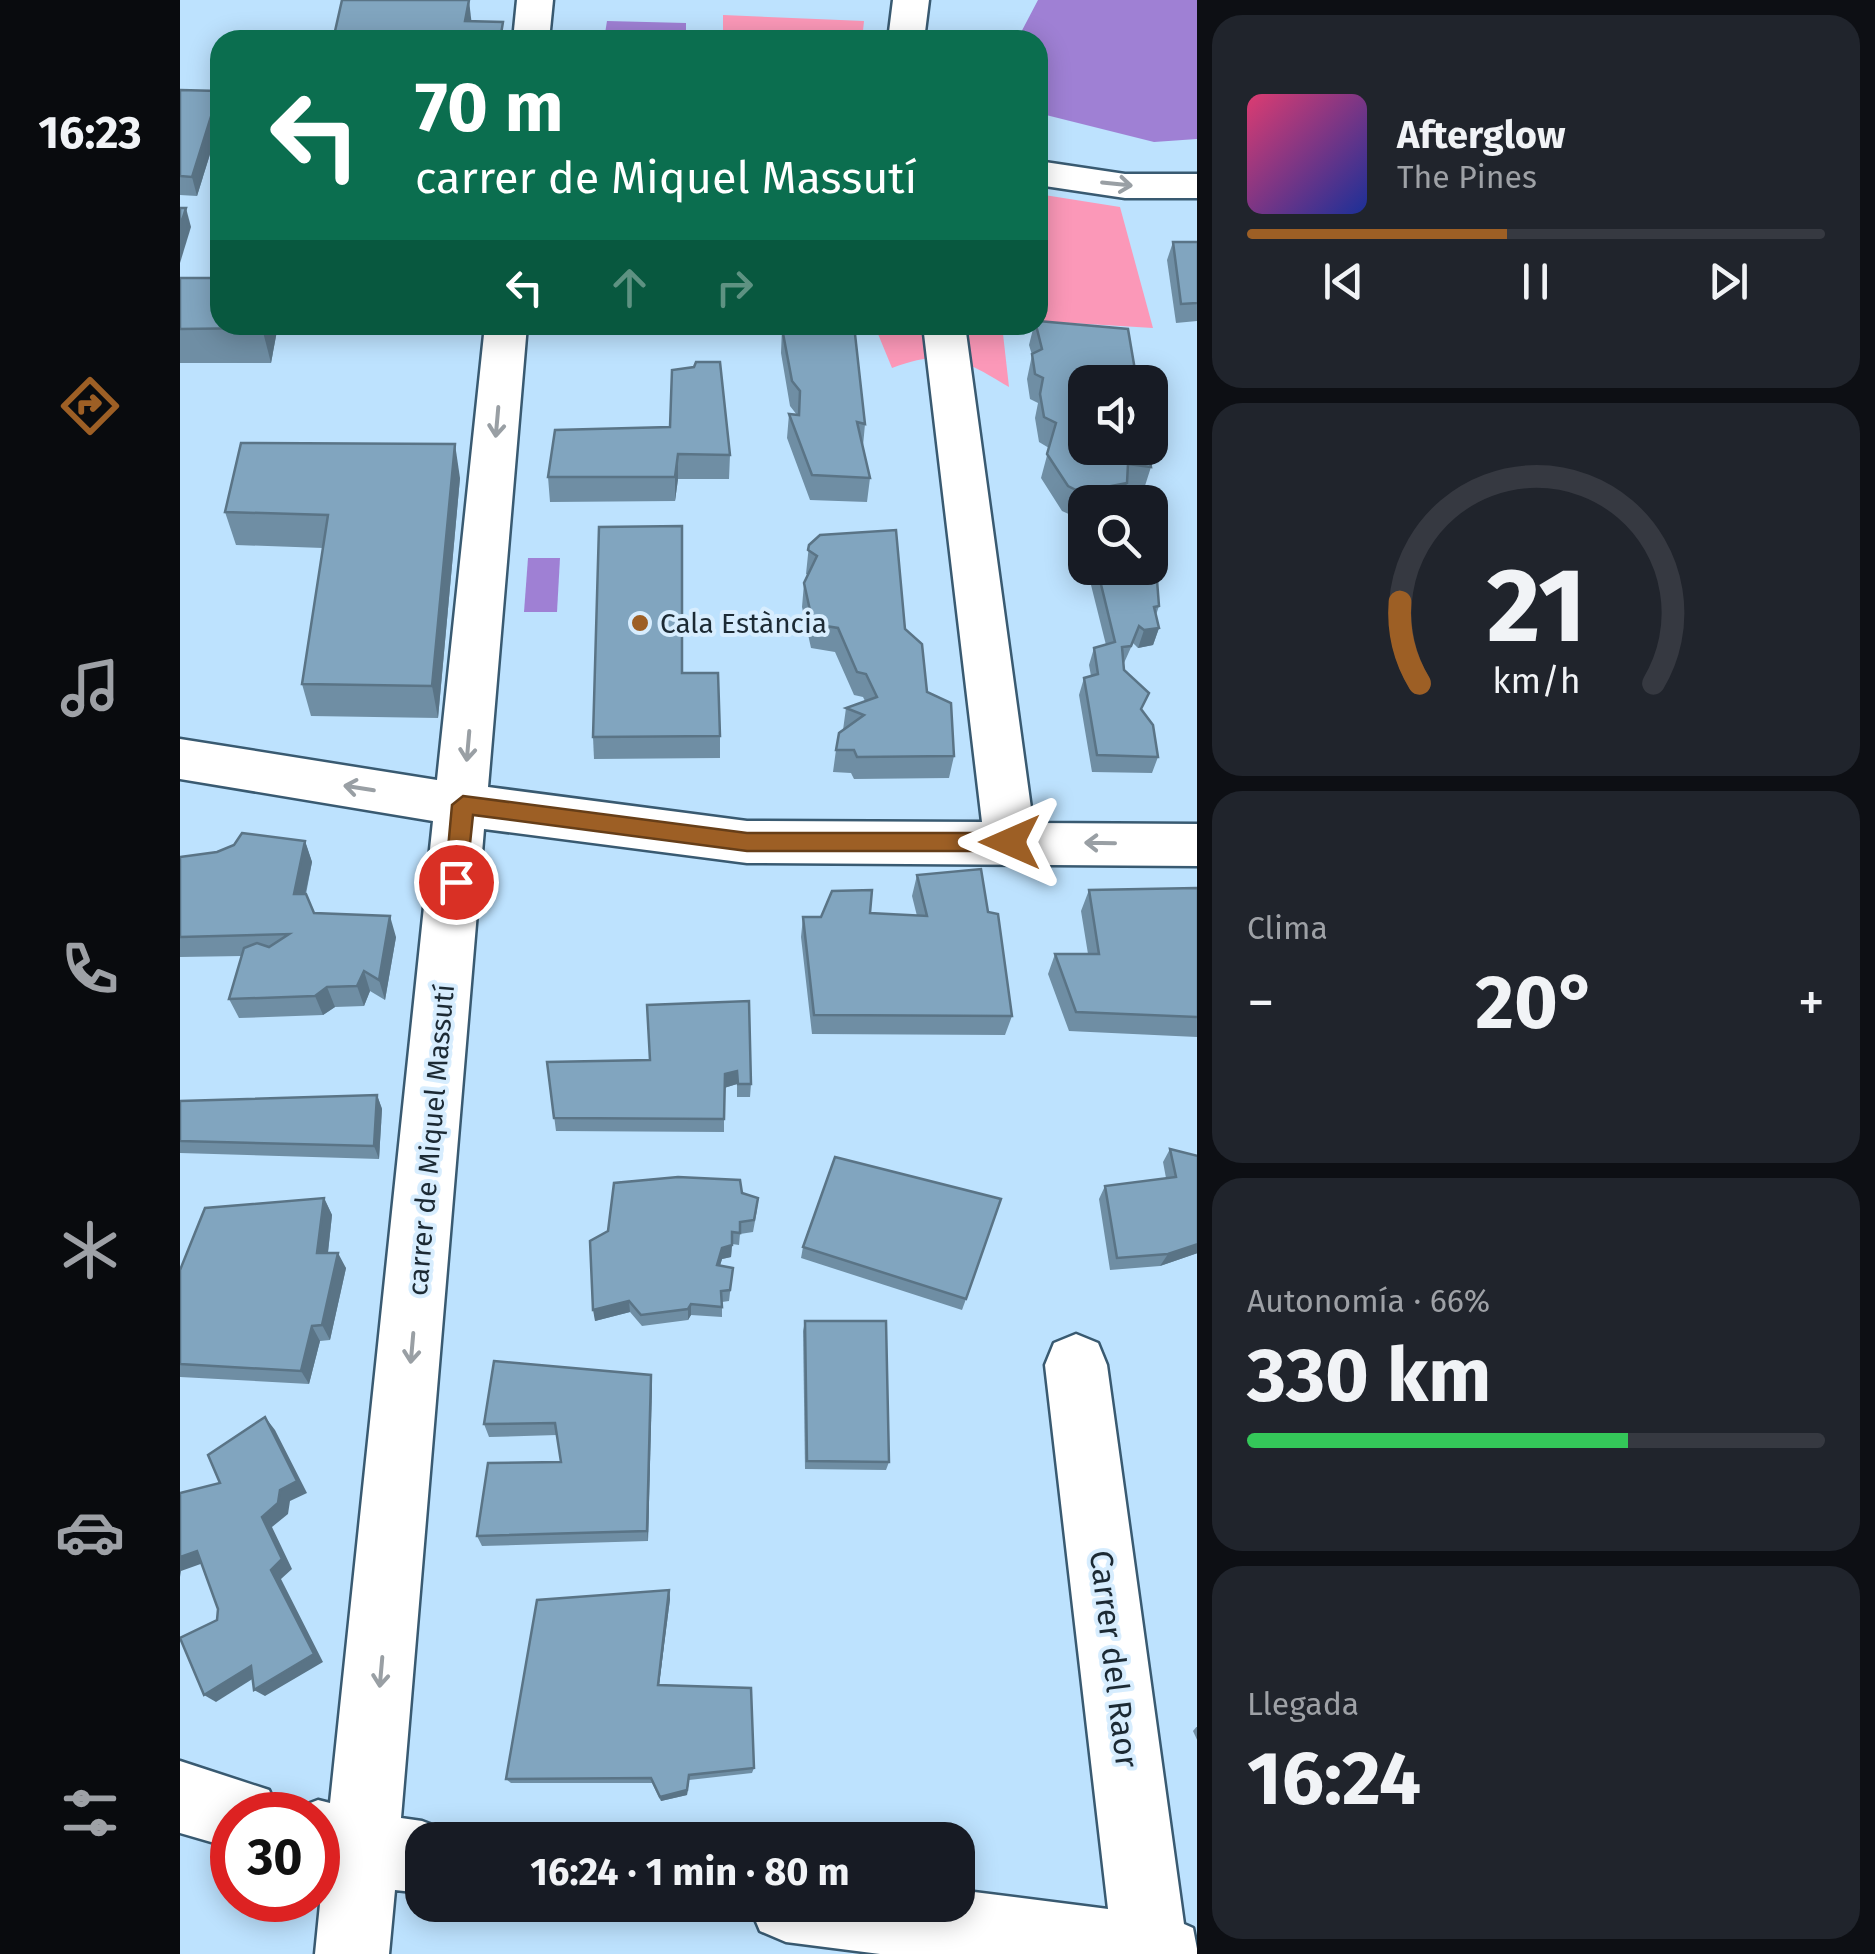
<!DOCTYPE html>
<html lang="es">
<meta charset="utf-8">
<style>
body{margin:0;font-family:"Fira Sans",sans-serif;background:#20242c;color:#f1f3f6;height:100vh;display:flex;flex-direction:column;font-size:38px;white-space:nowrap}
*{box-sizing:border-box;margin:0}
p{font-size:32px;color:#9ea1a6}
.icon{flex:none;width:55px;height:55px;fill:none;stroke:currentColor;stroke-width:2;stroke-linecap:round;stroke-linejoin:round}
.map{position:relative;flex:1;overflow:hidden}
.details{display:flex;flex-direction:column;gap:15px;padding:15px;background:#0d0f14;width:678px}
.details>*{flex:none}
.guide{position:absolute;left:30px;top:30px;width:838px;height:305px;border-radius:30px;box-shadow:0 5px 25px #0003;background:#0b6e4f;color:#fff;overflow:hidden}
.tools{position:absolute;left:888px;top:365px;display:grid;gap:20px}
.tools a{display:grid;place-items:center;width:100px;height:100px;border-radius:20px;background:#171b24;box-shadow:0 5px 25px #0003;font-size:50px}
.speed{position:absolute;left:30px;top:1792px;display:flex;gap:20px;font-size:50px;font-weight:700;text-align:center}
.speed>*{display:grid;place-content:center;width:130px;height:130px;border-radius:50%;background:#171b24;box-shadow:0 5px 25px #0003;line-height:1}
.speed .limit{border:15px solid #d22;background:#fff;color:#111}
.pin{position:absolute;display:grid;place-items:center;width:85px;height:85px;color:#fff;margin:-42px;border:5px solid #fff;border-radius:50%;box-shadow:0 2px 10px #0007}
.me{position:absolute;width:110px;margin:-55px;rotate:270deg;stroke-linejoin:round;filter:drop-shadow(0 0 8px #0008)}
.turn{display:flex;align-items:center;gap:35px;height:210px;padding:0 40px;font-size:45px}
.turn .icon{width:130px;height:130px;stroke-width:2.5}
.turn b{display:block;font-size:70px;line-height:85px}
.lanes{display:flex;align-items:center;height:95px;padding:0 40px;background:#0003;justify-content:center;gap:50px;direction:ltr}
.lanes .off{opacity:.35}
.big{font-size:75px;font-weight:700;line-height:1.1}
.details .card{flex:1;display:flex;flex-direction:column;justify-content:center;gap:15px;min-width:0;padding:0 35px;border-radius:30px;background:#20242c}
.details .dial{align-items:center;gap:0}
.dial svg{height:260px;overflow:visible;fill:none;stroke:#363941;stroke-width:7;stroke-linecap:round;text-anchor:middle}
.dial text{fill:#f1f3f6;stroke:none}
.song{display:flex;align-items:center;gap:30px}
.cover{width:120px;height:120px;border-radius:15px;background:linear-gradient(135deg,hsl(340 70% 55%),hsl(230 70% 35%))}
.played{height:10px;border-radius:5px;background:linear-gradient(90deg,#9d5f25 45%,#363941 45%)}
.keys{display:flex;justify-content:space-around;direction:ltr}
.heat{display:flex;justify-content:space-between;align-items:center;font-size:55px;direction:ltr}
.charge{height:15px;border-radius:8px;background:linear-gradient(90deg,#34c759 66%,#363941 0)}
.trip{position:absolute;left:225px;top:1822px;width:570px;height:100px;border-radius:30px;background:#171b24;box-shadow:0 5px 25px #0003;font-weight:700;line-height:100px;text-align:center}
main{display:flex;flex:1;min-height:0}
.menu{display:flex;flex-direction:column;width:180px;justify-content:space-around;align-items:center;background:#090b0e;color:#9ea1a6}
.menu .icon{width:70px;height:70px}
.menu .selected{color:#9d5f25}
.menu b{font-size:45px;color:#f1f3f6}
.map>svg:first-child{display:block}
</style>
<main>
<nav class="menu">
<b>16:23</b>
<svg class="icon selected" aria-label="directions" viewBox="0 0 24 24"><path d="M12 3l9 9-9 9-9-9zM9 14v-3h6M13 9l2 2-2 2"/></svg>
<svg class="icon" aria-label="music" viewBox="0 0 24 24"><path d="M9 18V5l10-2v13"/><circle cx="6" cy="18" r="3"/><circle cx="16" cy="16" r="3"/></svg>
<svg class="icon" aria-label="phone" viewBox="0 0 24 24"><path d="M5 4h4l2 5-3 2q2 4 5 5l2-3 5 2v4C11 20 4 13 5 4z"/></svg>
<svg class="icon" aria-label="climate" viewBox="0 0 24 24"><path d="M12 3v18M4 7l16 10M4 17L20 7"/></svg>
<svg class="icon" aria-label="car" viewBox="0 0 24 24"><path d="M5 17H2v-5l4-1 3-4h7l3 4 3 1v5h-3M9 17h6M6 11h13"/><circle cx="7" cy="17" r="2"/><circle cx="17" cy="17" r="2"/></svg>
<svg class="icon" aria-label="filters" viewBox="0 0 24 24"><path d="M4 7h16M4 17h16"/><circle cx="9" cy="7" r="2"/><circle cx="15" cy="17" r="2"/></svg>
</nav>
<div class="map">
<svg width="1018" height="1954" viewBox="0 0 1018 1954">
<rect width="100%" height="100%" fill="#bde2fe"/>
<g fill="#fb98b8">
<path d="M 543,15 L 684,21 L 682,40 L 543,40 Z"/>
<path d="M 858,194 L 940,207 L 973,328 L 858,321 Z"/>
<path d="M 544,325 L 822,325 L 829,387 C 782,359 765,348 712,368 L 698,334 L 544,330 Z"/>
</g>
<g fill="#9f80d4">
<path d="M 858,0 L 1017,0 L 1017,139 L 974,142 L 862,114 L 858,108 L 858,40 L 837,40 Z"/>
<path d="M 427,21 L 506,23 L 506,38 L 424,40 Z"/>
<path d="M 348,558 L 380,558 L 377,612 L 344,612 Z"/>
</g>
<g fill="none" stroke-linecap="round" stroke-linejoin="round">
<defs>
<g id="minor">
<path d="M 337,0 L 373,0 L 369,40 L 333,40 Z"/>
<path d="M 713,0 L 749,0 L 744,40 L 708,40 Z"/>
<path d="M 858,161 L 945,174 L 1018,174 L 1018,198 L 945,198 L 858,185 Z"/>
<path d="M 305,325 L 347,325 L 308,787 L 567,821 L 802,822 L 743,325 L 785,325 L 853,823 L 1018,824 L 1018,866 L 567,863 L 304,829 L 221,1818 L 242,1821 L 268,1831 L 271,1840 L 242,1840 L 242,1893 L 215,1890 L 209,1954 L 135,1954 L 143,1874 L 138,1872 L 138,1815 L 111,1815 L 112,1810 L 138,1800 L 150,1803 L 253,821 L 0,779 L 0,739 L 257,780 Z"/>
<path d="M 896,1334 L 918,1343 L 927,1365 L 1004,1924 L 1013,1928 L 1018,1954 L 700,1954 L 606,1942 L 580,1931 L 569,1905 L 778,1905 L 778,1890 L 928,1909 L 865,1365 L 874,1343 Z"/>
<path d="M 0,1761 L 89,1790 L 100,1815 L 52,1815 L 52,1848 L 0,1833 Z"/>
</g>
</defs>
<use href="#minor" stroke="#395a71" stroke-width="5"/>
<use href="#minor" fill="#fff" fill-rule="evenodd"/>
</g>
<g fill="#6f8ea4">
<path d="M 0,90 L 39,91 L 40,95 L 40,122 L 17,196 L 0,195 Z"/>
<path d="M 993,242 L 1018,242 L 1018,321 L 996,323 L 987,260 Z"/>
<path d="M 0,278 L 98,325 L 91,363 L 0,363 Z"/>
<path d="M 854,325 L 858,325 L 971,467 L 963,492 L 945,489 L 905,502 L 905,514 L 893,516 L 882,511 L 861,478 L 869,448 L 859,442 L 855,418 L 858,403 L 850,399 L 847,379 L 852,355 L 849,345 Z"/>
<path d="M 602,328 L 685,424 L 683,446 L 690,478 L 687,502 L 630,500 L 607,438 L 609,414 L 617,415 L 610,406 L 601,353 Z"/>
<path d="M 490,427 L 550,455 L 549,479 L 498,479 L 495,501 L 370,502 L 368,477 Z"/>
<path d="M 280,478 L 258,718 L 131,716 L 122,684 L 143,548 L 56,545 L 45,512 Z"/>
<path d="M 629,545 L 725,629 L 747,692 L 774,756 L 769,778 L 674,779 L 671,773 L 653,772 L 656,750 L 663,730 L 666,708 L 685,701 L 683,697 L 674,695 L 655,652 L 631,648 L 622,607 L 624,583 L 628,575 L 626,574 Z"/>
<path d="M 912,568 L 970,568 L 979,606 L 976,615 L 979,628 L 973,645 L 958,648 L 953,643 L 944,663 L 944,670 L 962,711 L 978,757 L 972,773 L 912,772 L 899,695 L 904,678 L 911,676 L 909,665 L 914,648 L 926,645 L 909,577 Z"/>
<path d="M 502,673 L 540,736 L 540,758 L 414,759 L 413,737 Z"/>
<path d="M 125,841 L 132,862 L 126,894 L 134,913 L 216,937 L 205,1000 L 190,991 L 184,1006 L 155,1007 L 143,1015 L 59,1018 L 49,999 L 62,956 L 0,957 L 0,857 Z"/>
<path d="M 737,875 L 808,912 L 832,1016 L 825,1035 L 632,1034 L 621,937 L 623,917 L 641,917 L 690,913 L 737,916 L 732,896 Z"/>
<path d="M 1018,888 L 1018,1037 L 889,1031 L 868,974 L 875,954 L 908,954 L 901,911 L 909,890 Z"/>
<path d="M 467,1005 L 571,1084 L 570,1097 L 557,1097 L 557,1084 L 544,1088 L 544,1132 L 376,1131 L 367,1062 L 470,1060 Z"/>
<path d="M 197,1095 L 202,1109 L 199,1159 L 0,1153 L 0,1101 Z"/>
<path d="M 990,1149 L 1018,1156 L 1018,1253 L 980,1266 L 930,1270 L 919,1199 L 925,1186 L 986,1178 L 983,1162 Z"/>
<path d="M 562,1193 L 578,1198 L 577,1210 L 573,1232 L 560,1234 L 559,1245 L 552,1244 L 551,1257 L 542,1259 L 540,1265 L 553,1268 L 549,1301 L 542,1302 L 542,1317 L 511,1315 L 508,1320 L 462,1326 L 450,1312 L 415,1321 Z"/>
<path d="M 144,1198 L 152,1215 L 148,1253 L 166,1268 L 150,1340 L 140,1341 L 129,1384 L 0,1377 L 0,1270 Z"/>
<path d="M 623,1247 L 786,1299 L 782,1310 L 621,1258 Z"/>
<path d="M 625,1321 L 709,1462 L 706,1470 L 625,1469 L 623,1331 Z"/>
<path d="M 471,1375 L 468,1541 L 302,1546 L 297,1536 L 381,1462 L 377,1435 L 309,1437 L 304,1424 Z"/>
<path d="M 489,1590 L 490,1599 L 479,1685 L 574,1768 L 572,1773 L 509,1780 L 507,1795 L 481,1801 L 472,1783 L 331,1783 L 326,1779 Z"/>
<path d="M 1018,1725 L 1018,1742 L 1013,1731 Z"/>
</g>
<g fill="#5a7486">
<path d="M 289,0 L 293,35 L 285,21 Z"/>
<path d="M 39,91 L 40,122 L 17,196 L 12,177 Z"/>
<path d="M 6,208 L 11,227 L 0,263 L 0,227 Z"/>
<path d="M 83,325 L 98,325 L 91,363 L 82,328 Z"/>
<path d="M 275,444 L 280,478 L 258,718 L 252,686 Z"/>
<path d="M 498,454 L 498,479 L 495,501 L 495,477 Z"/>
<path d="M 947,483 L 941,502 L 905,502 L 905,514 L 893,516 L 900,492 Z"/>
<path d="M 979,628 L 973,645 L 958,648 L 964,630 Z"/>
<path d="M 125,841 L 132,862 L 121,914 L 114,894 Z"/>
<path d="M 210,916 L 216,937 L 205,1000 L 199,980 Z"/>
<path d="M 184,971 L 190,991 L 184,1006 L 177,986 Z"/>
<path d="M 147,987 L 155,1007 L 143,1015 L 135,996 Z"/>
<path d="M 557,1071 L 557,1084 L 544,1088 L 545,1074 Z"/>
<path d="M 197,1095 L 202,1109 L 199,1159 L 194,1146 Z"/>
<path d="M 144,1198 L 152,1215 L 146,1269 L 137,1253 Z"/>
<path d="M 1018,1244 L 1018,1253 L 980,1266 L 988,1254 Z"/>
<path d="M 552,1245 L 551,1257 L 542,1259 L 537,1276 L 537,1265 L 542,1248 Z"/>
<path d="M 158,1253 L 166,1268 L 150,1340 L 142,1325 Z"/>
<path d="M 449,1301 L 450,1312 L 415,1321 L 413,1310 Z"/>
<path d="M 511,1304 L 511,1315 L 508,1320 L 508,1309 Z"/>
<path d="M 132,1326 L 140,1341 L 129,1384 L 121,1371 Z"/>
<path d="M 471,1375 L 472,1389 L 468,1541 L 467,1531 Z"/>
<path d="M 85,1417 L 95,1430 L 127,1493 L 110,1501 L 108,1514 L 92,1527 L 112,1569 L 101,1579 L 143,1662 L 85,1696 L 74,1690 L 91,1570 L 82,1517 L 100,1490 Z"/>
<path d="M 17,1551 L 29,1561 L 1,1571 L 0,1577 L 0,1557 Z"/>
<path d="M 489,1590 L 490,1599 L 478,1692 L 478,1685 Z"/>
<path d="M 71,1666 L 82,1673 L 36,1702 L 24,1695 Z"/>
<path d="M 509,1780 L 507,1795 L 481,1801 L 480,1797 Z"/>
</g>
<g fill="#81a5bf" stroke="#5a7486" stroke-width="2.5">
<path d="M 162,0 L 289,0 L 285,21 L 323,22 L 320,40 L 153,40 Z"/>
<path d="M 0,90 L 39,91 L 12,177 L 0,176 Z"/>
<path d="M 0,208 L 6,208 L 0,227 Z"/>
<path d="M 993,242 L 1018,242 L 1018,303 L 1001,304 Z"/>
<path d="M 0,278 L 40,278 L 40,325 L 83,325 L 82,328 L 0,329 Z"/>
<path d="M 858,321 L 948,329 L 957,382 L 905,382 L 905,448 L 968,448 L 971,467 L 948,464 L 947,483 L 900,492 L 888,486 L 867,454 L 876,423 L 864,417 L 860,394 L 863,378 L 855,374 L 852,354 L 862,349 L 856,325 L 858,325 Z"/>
<path d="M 645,325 L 674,325 L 685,424 L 677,422 L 690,478 L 632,475 L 609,414 L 619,415 L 620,391 L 612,381 L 602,328 Z"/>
<path d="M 516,362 L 540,362 L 550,455 L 498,454 L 495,477 L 368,477 L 375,430 L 490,427 L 492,370 L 514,367 Z"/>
<path d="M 61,443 L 275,444 L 252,686 L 122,684 L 148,515 L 45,512 Z"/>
<path d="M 502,526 L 502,673 L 538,673 L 540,736 L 413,737 L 419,527 Z"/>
<path d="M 716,530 L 725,629 L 742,644 L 747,692 L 771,703 L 774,756 L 677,757 L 674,750 L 656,750 L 659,733 L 684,715 L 666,708 L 697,697 L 686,674 L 677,672 L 658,628 L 633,624 L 624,583 L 637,556 L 628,550 L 629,545 L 640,535 Z"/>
<path d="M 970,551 L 976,567 L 979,606 L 974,607 L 979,628 L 964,630 L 959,626 L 951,646 L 942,647 L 944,670 L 969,693 L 961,709 L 973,725 L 978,757 L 917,755 L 904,678 L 918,674 L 914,648 L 935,642 L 917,568 L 970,568 Z"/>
<path d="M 62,833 L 125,841 L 114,894 L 126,894 L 134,913 L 210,916 L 199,980 L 184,971 L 177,986 L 147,987 L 135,996 L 49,999 L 64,948 L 77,943 L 89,947 L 109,934 L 0,937 L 0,857 L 37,852 L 54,845 Z"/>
<path d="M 801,869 L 808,912 L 818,914 L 832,1016 L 634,1015 L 623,917 L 641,917 L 652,891 L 692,890 L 690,913 L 747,916 L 737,875 Z"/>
<path d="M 1018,888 L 1018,1017 L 896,1012 L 875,954 L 919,954 L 909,890 Z"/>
<path d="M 569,1001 L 571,1084 L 558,1084 L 557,1071 L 545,1074 L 544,1119 L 374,1118 L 367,1062 L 470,1060 L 467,1005 Z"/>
<path d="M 197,1095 L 194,1146 L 0,1141 L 0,1101 Z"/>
<path d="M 990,1149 L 1018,1156 L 1018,1244 L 988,1254 L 937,1258 L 925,1186 L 996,1177 Z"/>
<path d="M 655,1157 L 821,1199 L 786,1299 L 623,1247 Z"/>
<path d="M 498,1177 L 560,1180 L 562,1193 L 578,1198 L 574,1220 L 560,1222 L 560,1233 L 552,1232 L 552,1245 L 542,1248 L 537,1265 L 553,1268 L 550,1290 L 541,1291 L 542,1307 L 511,1304 L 508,1309 L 461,1315 L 449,1301 L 413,1310 L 410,1241 L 428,1231 L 434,1183 Z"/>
<path d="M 144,1198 L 137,1253 L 158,1253 L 142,1325 L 132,1326 L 121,1371 L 0,1364 L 0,1270 L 25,1208 Z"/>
<path d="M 625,1321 L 706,1321 L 709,1462 L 627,1461 Z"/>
<path d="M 314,1361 L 471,1375 L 467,1531 L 297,1536 L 308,1463 L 381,1462 L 375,1423 L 304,1424 Z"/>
<path d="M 85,1417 L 117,1481 L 100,1490 L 98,1503 L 82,1517 L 102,1559 L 91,1570 L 134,1654 L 74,1690 L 71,1666 L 24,1695 L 0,1638 L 37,1620 L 38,1609 L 17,1551 L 0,1557 L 0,1493 L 40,1483 L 28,1455 Z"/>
<path d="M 489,1590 L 478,1685 L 571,1688 L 574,1768 L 509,1775 L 507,1790 L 480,1797 L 471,1778 L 326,1779 L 357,1600 Z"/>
</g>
<defs><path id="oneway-shaft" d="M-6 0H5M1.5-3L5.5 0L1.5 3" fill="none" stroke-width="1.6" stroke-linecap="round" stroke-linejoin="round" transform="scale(2.5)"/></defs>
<g stroke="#999fa4">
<use href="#oneway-shaft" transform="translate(937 184) rotate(6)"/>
<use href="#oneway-shaft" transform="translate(317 422) rotate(95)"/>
<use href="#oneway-shaft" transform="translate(288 746) rotate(95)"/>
<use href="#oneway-shaft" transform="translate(179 788) rotate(-171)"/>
<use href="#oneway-shaft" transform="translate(920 843) rotate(-179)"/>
<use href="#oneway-shaft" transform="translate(232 1348) rotate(95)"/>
<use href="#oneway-shaft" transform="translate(201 1672) rotate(95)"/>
</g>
<path fill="#9d5f25" stroke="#663e18" stroke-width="2.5" d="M 283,796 L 567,833 L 830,833 L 841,842 L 830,851 L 567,851 L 293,815 L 286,882 L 276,891 L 265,882 L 272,805 Z"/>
<circle fill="#9d5f25" stroke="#d7edfe" stroke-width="4" cx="460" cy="623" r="10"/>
<g text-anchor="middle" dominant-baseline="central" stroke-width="8" stroke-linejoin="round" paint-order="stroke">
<g font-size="28" fill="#1c2a34" stroke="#d7edfe" text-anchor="start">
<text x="480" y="623">Cala Estància</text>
</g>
<g font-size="28" fill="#1c2a34" stroke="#d7edfe">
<text transform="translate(251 1140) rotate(-85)">carrer de Miquel Massutí</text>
</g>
<g font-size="32" fill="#1c2a34" stroke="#d7edfe">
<text transform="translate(934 1659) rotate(83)">Carrer del Raor</text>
</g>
</g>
</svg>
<div class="tools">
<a><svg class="icon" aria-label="sound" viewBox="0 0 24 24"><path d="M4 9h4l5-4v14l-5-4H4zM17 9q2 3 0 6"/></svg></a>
<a><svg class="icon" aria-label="search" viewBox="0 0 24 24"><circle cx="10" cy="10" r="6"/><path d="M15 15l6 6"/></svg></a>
</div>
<div class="speed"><div class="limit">30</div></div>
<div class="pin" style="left:276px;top:882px;background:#d93025"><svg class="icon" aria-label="arrive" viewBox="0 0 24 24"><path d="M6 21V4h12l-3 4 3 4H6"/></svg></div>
<svg class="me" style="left:830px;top:842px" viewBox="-20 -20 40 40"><path d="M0-17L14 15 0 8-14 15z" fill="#9d5f25" stroke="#fff" stroke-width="4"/></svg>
<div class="trip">16:24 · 1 min · 80 m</div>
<div class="guide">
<div class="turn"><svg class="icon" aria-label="left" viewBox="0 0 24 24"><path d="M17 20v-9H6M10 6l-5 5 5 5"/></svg><div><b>70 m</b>carrer de Miquel Massutí</div></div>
<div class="lanes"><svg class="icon" aria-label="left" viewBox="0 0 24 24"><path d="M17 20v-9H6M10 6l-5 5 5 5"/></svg><svg class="icon off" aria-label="ahead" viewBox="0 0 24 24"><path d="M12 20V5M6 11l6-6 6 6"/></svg><svg class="icon off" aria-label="right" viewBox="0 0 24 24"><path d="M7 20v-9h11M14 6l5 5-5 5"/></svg></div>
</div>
</div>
<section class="details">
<div class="card">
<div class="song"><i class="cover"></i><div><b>Afterglow</b><p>The Pines</p></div></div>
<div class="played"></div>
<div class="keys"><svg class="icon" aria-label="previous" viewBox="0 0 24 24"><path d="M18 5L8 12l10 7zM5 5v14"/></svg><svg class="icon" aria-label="pause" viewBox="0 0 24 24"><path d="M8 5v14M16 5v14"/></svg><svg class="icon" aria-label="next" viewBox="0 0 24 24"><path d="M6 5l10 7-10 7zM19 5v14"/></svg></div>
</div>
<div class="card dial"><svg viewBox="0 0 100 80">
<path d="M14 69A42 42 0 1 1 86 69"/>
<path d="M14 69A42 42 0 0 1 8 44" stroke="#9d5f25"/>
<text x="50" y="56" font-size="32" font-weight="700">21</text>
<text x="50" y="72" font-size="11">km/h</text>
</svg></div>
<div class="card"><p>Clima</p>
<div class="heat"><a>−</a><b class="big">20°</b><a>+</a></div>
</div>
<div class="card"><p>Autonomía · 66%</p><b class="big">330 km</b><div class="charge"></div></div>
<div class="card"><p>Llegada</p><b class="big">16:24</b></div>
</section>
</main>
